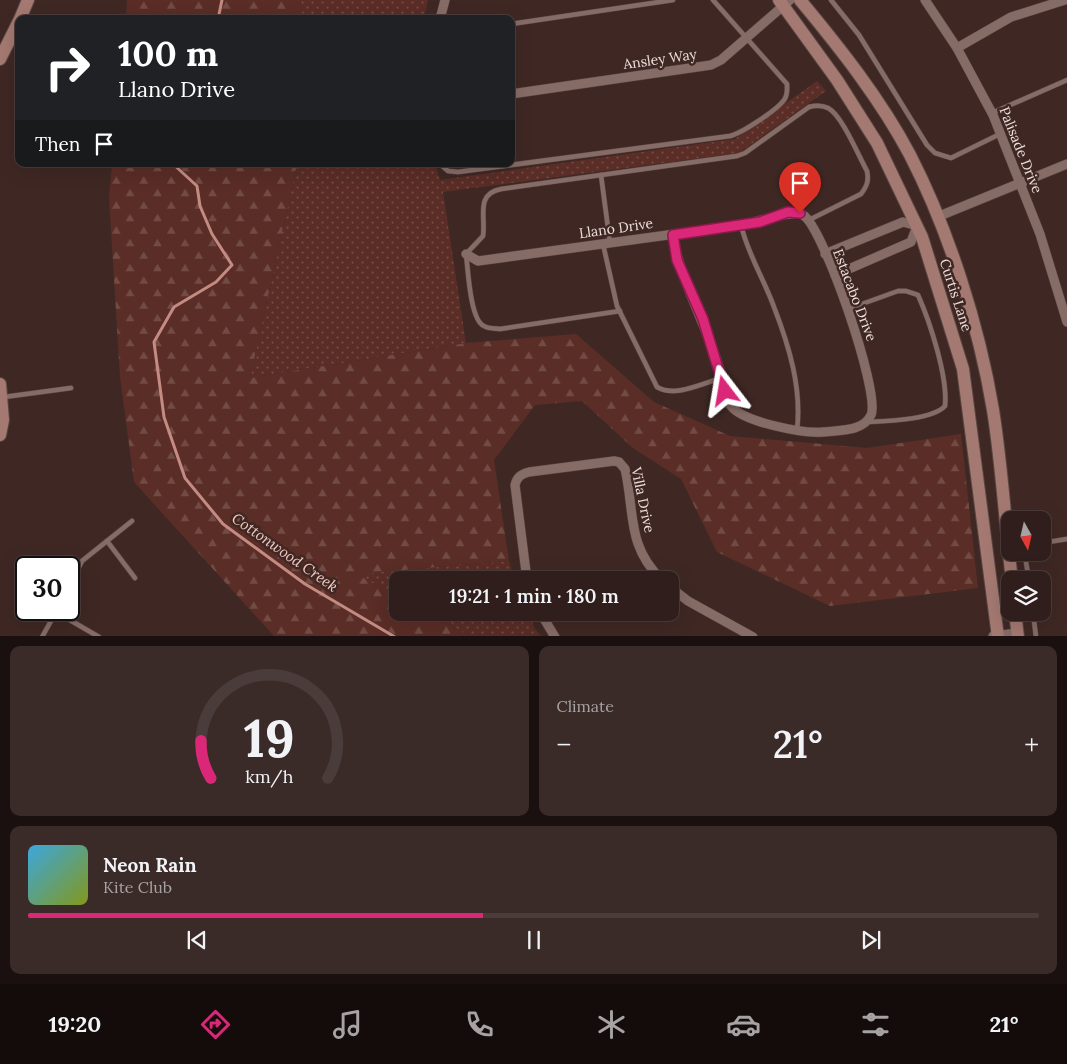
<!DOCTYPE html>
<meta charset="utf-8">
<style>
body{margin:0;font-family:Lora,serif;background:#3b2b28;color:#f1f3f6;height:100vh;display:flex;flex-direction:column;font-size:19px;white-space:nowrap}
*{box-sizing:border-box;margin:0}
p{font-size:16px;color:#a7a2a3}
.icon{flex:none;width:28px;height:28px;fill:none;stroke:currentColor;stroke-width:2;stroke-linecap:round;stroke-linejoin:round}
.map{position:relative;height:636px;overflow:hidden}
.panel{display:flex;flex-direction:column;gap:10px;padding:10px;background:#1a100f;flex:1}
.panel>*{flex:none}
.banner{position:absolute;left:15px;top:15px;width:500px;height:152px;border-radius:10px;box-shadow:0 5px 20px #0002,0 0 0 1px #4a3c3a;background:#202124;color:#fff;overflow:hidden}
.needle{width:32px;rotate:172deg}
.buttons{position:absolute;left:1001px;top:511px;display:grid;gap:10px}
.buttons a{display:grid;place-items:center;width:50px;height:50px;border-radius:10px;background:#2f1e1b;box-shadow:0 5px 20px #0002,0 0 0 1px #4a3c3a;font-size:25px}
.speed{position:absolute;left:15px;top:556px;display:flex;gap:10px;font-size:25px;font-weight:700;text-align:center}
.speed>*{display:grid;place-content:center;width:65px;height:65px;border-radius:50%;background:#2f1e1b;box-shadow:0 5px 20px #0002,0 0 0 1px #4a3c3a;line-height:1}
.speed .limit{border:2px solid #111;border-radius:8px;background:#fff;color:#111}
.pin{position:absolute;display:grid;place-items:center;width:42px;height:42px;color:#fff;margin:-51px -21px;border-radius:50% 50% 50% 0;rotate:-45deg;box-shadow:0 0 5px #0007}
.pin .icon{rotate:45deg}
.me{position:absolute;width:55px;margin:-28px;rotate:346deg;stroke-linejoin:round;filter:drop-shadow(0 0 4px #0008)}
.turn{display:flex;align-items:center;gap:18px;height:105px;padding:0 20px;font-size:22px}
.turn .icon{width:65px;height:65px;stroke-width:2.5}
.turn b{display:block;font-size:35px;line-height:42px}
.then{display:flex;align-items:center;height:48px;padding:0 20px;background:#0003;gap:10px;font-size:19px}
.big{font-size:38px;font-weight:600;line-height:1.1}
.panel .widget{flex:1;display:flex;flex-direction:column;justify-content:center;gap:8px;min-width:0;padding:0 18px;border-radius:10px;background:#3b2b28}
.panel .dial{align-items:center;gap:0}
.dial svg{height:130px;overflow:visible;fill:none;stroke:#4a3c3a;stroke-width:7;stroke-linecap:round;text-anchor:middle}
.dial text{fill:#f1f3f6;stroke:none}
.song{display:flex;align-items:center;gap:15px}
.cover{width:60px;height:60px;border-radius:8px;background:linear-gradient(135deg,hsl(200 70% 55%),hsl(70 70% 35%))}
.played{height:5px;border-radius:2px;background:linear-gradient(90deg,#db2777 45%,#4a3c3a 45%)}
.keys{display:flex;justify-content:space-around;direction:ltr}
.heat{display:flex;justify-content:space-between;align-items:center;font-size:28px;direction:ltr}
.panel .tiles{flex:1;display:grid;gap:10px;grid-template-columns:1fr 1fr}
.widget:last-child{grid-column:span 2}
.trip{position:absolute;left:389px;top:571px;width:290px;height:50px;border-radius:10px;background:#2f1e1b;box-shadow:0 5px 20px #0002,0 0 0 1px #4a3c3a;font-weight:600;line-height:50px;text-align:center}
.dock{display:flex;height:80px;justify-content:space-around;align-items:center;background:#130c0b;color:#a7a2a3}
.dock .icon{width:35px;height:35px}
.dock .active{color:#db2777}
.dock b{font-size:22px;color:#f1f3f6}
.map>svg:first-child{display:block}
</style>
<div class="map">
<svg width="1067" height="637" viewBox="0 0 1067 637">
<defs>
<pattern id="grass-dots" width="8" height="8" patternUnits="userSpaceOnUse" patternTransform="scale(1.25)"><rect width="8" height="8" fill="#5a2d26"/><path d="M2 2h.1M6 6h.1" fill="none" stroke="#724b45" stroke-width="1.8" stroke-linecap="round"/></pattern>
<pattern id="forest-firs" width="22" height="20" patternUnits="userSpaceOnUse" patternTransform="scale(1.25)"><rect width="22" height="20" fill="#5a2d26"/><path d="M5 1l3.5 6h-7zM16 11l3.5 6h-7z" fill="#724b45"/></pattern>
</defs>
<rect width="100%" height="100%" fill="#3f2824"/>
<g fill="url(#grass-dots)">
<path d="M 300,0 L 428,0 L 424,19 L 303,19 Z"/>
<path d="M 817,81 L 826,91 L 739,153 L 443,192 L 466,343 L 250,378 L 297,164 L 435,164 L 440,180 L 735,139 Z"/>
<path d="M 509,561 L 515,580 L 398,580 L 397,596 L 355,574 Z"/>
<path d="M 429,613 L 528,613 L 535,629 L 541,636 L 469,636 Z"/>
</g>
<g fill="url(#forest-firs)">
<path d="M 127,0 L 300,0 L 303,19 L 126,19 Z"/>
<path d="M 112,164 L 297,164 L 250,378 L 466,343 L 576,334 L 654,402 L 730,436 L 867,448 L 961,434 L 978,588 L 830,606 L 717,552 L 681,479 L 633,448 L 582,401 L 535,405 L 494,460 L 509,561 L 356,574 L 397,596 L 398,612 L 429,613 L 469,636 L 274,636 L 134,482 L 120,377 L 109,197 Z"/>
</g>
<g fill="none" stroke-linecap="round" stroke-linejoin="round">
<g stroke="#c38b81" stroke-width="3">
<path d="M 218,19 L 222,0"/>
<path d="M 173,164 L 197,186 L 200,206 L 212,234 L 232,265 L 216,282 L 174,307 L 154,342 L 164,417 L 185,478 L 223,524 L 305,584 L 395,637"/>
</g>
<defs>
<g id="lane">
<path d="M 831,0 L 859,35 L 927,145 L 935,153 L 951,158 L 1000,134"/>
<path d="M 511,24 L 673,0"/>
<path d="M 992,113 L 1067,80"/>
<path d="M 440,164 L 448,171 L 458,172 L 730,136 C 742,133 777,110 784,100 C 788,95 787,90 787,84 L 713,0"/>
<path d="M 601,175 L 610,243"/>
<path d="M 741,225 C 748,255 764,279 774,307 C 789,346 802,388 797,430"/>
<path d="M 603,244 L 617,306 L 657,387 C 675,398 703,383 722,378"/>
<path d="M 848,309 L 898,291 L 906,291 L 918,295 C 930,322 948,377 945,406 C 932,420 887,421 867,422"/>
<path d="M 620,311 L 500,329 C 495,328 488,329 484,326 C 470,320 468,269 466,254 L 483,236 C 486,217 475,194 501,189 L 737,156 L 745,153 L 809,107 C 816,105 822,105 828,108 C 842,115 859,157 867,171 C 869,181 867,186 861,194 L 809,220"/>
<path d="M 4,397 L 71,388"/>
<path d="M 107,541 L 135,578"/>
<path d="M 1042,543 L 1067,539"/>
<path d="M 1029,580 L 1026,562 L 1030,552"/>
<path d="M 69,587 L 82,561 L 132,521"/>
<path d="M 1033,612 L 1036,637"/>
<path d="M 42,637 L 56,612 L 99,637"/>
</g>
<g id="street">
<path d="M 925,0 L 957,48 L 993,115 L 1040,234 L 1067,322"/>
<path d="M 440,19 L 445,0"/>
<path d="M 957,48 L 1011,17 L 1065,0"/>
<path d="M 511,94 L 711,65 L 721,60 L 790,0"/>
<path d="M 937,217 L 1067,164"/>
<path d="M 466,254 L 478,261 L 741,225 C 755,223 792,209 803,215 C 823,226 881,393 871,415 C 863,432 839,430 823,432 C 804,434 743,422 731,406 C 723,397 723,381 720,370 C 706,324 680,281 673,235"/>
<path d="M 825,254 L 903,222 L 917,226 L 911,242 L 835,275"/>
<path d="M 527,580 L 515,485 C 517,477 521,474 529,472 L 614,461 L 619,462 L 625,469 C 635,511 626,546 662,580"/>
<path d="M 670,587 L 688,601 L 753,637"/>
<path d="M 540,612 L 555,637"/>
<path d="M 993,636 L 1017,633"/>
</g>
<g id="secondary">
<path d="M 779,0 L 837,80 L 877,143 L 922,237 L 963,369 L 998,637"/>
<path d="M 800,0 C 840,48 881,100 910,155 C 949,231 979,326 993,410 C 1002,466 1005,524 1012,580"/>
<path d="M 20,19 L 28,0"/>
<path d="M 0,59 L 19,21"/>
<path d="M 0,384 L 3,420 L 0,435"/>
<path d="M 1015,612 L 1018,637"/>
</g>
</defs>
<use href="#lane" stroke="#594743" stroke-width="5.5"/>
<use href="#street" stroke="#594743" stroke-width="10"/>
<use href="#secondary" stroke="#594743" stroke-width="14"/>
<use href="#lane" stroke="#866c67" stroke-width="4.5"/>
<use href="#street" stroke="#866c67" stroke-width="9"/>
<use href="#secondary" stroke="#a47971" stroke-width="12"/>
</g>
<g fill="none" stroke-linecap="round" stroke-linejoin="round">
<defs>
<path id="route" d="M 725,391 L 703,319 L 677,260 L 673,235 L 760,222 L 788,212 L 800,213"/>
</defs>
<use href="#route" stroke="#8e194d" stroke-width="12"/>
<use href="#route" stroke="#db2777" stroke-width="9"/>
</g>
<g text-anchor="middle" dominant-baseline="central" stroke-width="5" stroke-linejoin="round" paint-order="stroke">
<g font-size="14" fill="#eedfdc" stroke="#3f2824">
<text transform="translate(660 59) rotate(-8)">Ansley Way</text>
<text transform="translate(1021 150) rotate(68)">Palisade Drive</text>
<text transform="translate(616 228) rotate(-8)">Llano Drive</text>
<text transform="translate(855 295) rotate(69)">Estacabo Drive</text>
<text transform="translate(956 295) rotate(72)">Curtis Lane</text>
<text transform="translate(643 500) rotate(78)">Villa Drive</text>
</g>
<g font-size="15" font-style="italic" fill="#f5c9c1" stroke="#3f2824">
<text transform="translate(285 552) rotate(35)">Cottonwood Creek</text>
</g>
</g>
</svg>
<div class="buttons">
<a><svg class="needle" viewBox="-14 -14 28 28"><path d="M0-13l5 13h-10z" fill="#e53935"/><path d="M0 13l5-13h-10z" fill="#a7a2a3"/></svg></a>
<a><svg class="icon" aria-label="layers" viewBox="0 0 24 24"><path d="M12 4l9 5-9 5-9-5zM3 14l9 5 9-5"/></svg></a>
</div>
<div class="speed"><div class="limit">30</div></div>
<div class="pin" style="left:800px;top:213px;background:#d93025"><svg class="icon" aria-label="arrive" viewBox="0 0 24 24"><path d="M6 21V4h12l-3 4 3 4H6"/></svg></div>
<svg class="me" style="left:725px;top:391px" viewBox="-20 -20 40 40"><path d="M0-17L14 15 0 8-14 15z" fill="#db2777" stroke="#fff" stroke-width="4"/></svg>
<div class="trip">19:21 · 1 min · 180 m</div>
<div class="banner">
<div class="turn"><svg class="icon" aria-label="right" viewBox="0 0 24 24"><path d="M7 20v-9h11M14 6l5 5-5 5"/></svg><div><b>100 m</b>Llano Drive</div></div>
<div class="then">Then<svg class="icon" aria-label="arrive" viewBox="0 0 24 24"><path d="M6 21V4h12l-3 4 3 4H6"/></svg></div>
</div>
</div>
<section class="panel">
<div class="tiles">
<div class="widget dial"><svg viewBox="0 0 100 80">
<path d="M14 69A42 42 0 1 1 86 69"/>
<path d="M14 69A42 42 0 0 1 8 46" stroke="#db2777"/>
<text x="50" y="56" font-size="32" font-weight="700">19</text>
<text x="50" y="72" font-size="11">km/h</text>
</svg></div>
<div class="widget"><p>Climate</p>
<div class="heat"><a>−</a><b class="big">21°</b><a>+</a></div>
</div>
<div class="widget">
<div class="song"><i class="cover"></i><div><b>Neon Rain</b><p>Kite Club</p></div></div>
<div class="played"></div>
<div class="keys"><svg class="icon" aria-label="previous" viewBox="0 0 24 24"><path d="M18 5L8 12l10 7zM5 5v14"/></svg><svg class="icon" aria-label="pause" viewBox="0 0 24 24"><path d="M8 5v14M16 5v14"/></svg><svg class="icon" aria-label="next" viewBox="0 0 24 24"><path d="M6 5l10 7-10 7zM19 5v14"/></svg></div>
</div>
</div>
</section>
<nav class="dock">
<b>19:20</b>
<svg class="icon active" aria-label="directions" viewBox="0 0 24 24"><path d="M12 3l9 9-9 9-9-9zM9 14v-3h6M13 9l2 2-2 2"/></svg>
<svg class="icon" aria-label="music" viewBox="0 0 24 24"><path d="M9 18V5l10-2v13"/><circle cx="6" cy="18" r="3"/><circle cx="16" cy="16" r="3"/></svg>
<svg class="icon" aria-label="phone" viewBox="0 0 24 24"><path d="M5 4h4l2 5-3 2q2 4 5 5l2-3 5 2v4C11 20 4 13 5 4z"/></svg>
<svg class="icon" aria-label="climate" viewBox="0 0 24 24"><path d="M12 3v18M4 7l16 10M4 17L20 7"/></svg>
<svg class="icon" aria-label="car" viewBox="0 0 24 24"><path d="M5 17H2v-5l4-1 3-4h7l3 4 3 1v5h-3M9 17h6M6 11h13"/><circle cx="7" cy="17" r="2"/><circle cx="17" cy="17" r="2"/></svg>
<svg class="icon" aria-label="filters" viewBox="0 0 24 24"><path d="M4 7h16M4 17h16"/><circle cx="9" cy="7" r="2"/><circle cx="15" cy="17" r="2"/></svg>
<b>21°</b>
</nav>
